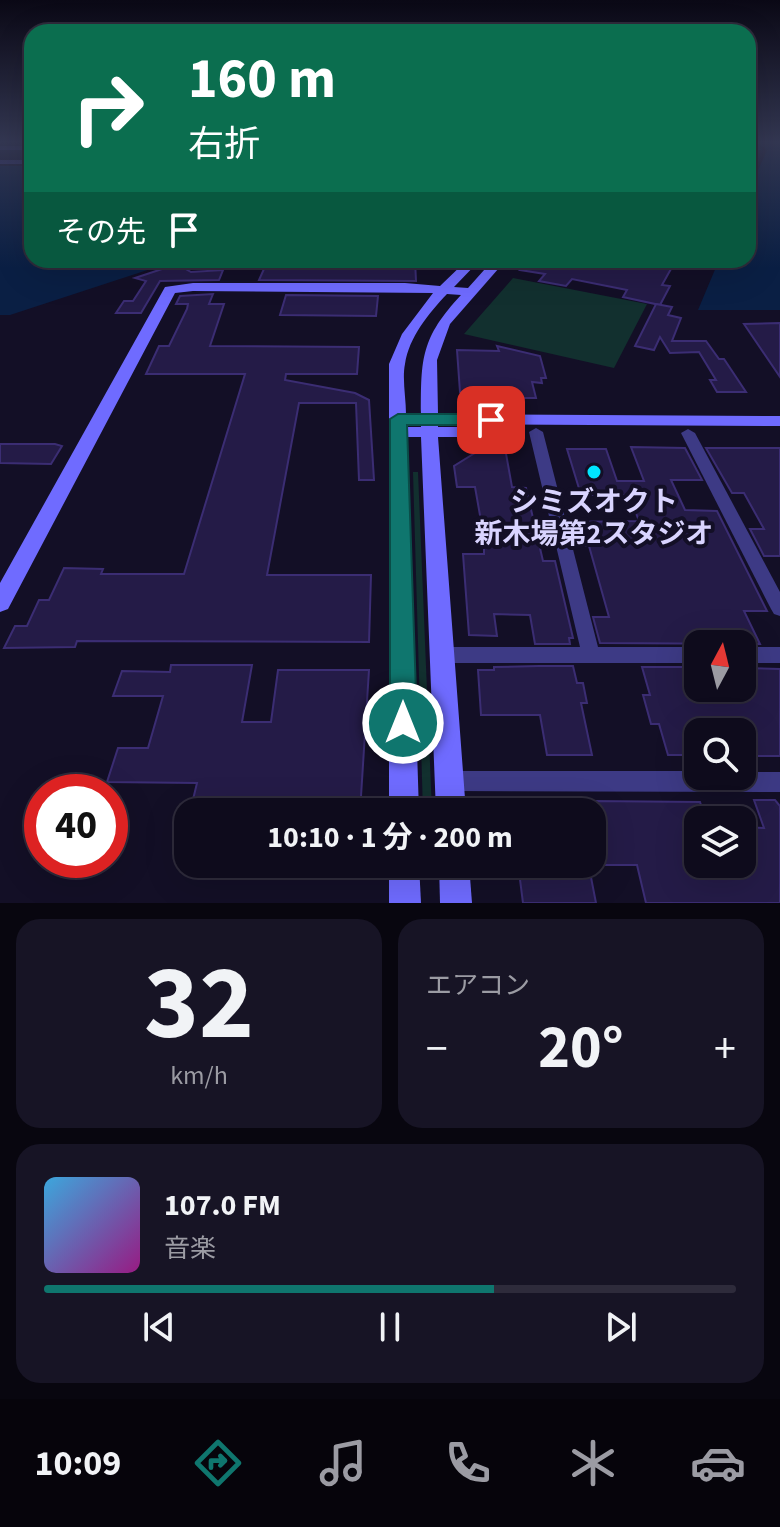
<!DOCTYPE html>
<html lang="ja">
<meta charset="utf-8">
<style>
body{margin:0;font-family:"Source Sans 3","Noto Sans JP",sans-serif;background:#171425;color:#f1f3f6;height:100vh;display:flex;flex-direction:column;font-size:30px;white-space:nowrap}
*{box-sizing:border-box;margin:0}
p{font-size:26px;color:#9b9ba3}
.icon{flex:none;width:44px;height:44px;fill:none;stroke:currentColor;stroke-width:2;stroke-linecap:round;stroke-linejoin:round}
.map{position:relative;height:903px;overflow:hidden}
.sheet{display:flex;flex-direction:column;gap:16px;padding:16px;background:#08060f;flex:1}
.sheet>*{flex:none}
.hud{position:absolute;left:24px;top:24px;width:732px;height:244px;border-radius:24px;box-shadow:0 8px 32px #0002,0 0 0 2px #2e2b3b;background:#0b6e4f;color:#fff;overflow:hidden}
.needle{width:52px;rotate:7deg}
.fabs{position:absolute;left:684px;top:630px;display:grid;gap:16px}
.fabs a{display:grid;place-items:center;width:72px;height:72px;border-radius:16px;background:#0e0b1c;box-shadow:0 8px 32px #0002,0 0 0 2px #2e2b3b;font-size:40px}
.speed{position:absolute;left:24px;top:774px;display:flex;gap:16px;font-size:40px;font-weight:700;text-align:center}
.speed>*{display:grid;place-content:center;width:104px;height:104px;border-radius:50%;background:#0e0b1c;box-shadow:0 8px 32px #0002,0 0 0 2px #2e2b3b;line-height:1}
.speed .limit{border:12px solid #d22;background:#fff;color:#111}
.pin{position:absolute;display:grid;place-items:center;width:68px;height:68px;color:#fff;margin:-34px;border-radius:16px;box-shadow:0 4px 12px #0006}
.me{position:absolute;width:88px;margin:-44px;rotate:0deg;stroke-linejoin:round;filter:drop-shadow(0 0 6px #0008)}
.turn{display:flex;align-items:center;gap:28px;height:168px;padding:0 32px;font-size:36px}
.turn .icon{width:104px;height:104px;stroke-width:2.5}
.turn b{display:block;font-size:56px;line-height:68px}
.then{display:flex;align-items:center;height:76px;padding:0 32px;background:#0003;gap:16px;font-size:30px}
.big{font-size:60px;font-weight:700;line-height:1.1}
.sheet .card{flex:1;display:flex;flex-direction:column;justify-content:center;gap:12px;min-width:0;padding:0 28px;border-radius:24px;background:#171425}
.sheet .dial{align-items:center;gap:0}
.dial b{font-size:104px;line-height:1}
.song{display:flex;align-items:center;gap:24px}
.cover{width:96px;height:96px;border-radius:12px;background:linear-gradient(135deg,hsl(200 70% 55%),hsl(310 70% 35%))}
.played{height:8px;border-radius:4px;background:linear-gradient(90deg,#0f766e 65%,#2e2b3b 65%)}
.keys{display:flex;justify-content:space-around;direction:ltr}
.heat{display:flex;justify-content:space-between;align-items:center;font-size:44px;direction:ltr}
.sheet .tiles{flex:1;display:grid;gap:16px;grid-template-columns:1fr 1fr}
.card:last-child{grid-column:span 2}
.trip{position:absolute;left:174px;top:798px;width:432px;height:80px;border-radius:24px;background:#0e0b1c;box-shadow:0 8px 32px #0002,0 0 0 2px #2e2b3b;font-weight:700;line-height:80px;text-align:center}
.tabs{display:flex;height:128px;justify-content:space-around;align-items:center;background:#06040b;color:#9b9ba3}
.tabs .icon{width:56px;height:56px}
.tabs .selected{color:#0f766e}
.tabs b{font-size:36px;color:#f1f3f6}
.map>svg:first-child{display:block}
</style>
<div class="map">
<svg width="780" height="903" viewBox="0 0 780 903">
<rect width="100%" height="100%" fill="#130f26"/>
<g fill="#12302f">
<path d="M 513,278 L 647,304 L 614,368 L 464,334 Z"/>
<path d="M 413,472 L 418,472 L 432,812 L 423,812 Z"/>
</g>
<g fill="#0a1f44">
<path d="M 748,142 L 780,142 L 780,310 L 698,310 L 719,260 L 748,260 L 748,193 L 767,150 L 756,142 L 763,150 L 748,150 Z"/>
<path d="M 0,166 L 32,166 L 32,260 L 178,260 L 10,315 L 0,315 Z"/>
</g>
<g fill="#241b47" stroke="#3b2d73" stroke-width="2">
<path d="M 268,260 L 415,260 L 416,281 L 259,280 Z"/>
<path d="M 529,260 L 676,260 L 662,285 L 670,286 L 660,305 L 623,297 L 627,290 L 572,279 L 566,286 L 539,281 L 545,274 L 520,270 Z"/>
<path d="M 177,264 L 191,272 L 223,270 L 219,280 L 160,281 L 141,313 L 116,313 L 124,301 L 133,301 L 146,281 L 135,278 Z"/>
<path d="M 213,294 L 209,304 L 224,304 L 210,346 L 359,347 L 357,374 L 286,374 L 285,380 L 355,393 L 369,400 L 374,480 L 359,480 L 356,403 L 299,403 L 267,575 L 371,575 L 369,642 L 77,641 L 75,647 L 4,648 L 15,626 L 27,626 L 39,600 L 49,600 L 64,568 L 103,569 L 101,574 L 184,574 L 245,374 L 146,374 L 159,346 L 169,346 L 187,309 L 188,304 L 176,304 L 180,296 Z"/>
<path d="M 286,295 L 378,296 L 376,316 L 280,315 Z"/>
<path d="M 656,304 L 672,307 L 668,315 L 681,318 L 672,341 L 706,341 L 719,359 L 724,359 L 746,392 L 717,392 L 710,380 L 716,380 L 699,352 L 670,353 L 660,337 L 654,350 L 635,346 Z"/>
<path d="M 780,323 L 780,377 L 744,324 Z"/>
<path d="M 497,346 L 540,356 L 546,378 L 541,378 L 542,383 L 532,382 L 536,398 L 504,398 L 503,393 L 460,392 L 457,350 L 499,351 Z"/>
<path d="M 0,444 L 55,444 L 62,446 L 51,464 L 0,463 Z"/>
<path d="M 631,447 L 685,448 L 702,480 L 671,480 L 685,510 L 717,511 L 767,611 L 744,611 L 760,644 L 600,643 L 593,617 L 609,617 L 589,546 L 576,546 L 570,522 L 639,521 L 629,495 L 581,495 L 567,449 L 606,449 L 617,481 L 644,481 Z"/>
<path d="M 483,448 L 505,448 L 512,487 L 526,488 L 543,561 L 555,561 L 573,638 L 569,638 L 570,644 L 535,644 L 530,615 L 494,614 L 497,636 L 469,635 L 463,554 L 484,554 L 484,538 L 475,487 L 457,487 L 454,466 Z"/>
<path d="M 706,448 L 780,448 L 780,556 L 764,556 L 750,529 L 764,529 L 744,493 L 732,493 Z"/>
<path d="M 171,665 L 252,665 L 242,722 L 271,722 L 278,670 L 369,670 L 360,812 L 190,812 L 197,783 L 107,782 L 118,748 L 148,748 L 163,696 L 113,696 L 122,671 L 170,672 Z"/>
<path d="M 539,666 L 573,666 L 577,683 L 583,683 L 587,703 L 581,703 L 592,755 L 547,755 L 540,715 L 481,715 L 478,670 L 494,670 L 494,667 Z"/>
<path d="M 642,667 L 698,667 L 698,688 L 742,688 L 742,668 L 780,669 L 780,756 L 742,756 L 742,732 L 698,732 L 698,755 L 668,755 L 659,724 L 651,724 L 643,695 L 650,695 Z"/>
<path d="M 754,800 L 775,800 L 780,806 L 780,903 L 646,903 L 637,865 L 592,865 L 592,801 L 700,802 L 706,820 L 698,820 L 698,867 L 736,868 L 735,864 L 742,864 L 742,827 L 764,828 Z"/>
<path d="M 518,864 L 589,867 L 596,903 L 523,903 Z"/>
</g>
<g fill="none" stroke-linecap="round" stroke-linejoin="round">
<g stroke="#3d3a85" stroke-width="4">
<path d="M 0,148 L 32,148"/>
<path d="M 0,162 L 32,162"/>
</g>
<g fill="#3d3a85" fill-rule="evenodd">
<path d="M 536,428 L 543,432 L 598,647 L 698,647 L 698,663 L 441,663 L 434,660 L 432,655 L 434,650 L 441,647 L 580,647 L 529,432 Z"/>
<path d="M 688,429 L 695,433 L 780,592 L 780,616 L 774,614 L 771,609 L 681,433 Z"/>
<rect x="742" y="647" width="38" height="16"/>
<path d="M 449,771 L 698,771 L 698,776 L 742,776 L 742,772 L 780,772 L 780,792 L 449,791 L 441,788 L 438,781 L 441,774 Z"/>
</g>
<g fill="#6f6bff" fill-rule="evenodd">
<path d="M 467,260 L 480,260 L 454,287 L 468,288 L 493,260 L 506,260 L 450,324 L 437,360 L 438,414 L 780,416 L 780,426 L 438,424 L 438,427 L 485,427 L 494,432 L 485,437 L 438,437 L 466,812 L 436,812 L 421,437 L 407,437 L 419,812 L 389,812 L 389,364 L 402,334 L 433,293 L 193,291 L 175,293 L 8,609 L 0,612 L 0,583 L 165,287 L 193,283 L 405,283 L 440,286 ZM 447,294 L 461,295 C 421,338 421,358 421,414 L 406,414 C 406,398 402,379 405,364 C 409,337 429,313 447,294 ZM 407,424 L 421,424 L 421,427 L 407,427 Z"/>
<path d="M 389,864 L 419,864 L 421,903 L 389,903 Z"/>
<path d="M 439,864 L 469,864 L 472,903 L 440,903 Z"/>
</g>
</g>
<linearGradient id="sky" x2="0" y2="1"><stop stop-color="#0a0815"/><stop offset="0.53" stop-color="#333752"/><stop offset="1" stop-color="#333752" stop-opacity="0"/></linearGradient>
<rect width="780" height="268" fill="url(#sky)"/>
<path fill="#0f766e" stroke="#0a4d48" stroke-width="2" d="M 398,414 L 491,414 L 500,420 L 491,425 L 407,425 L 417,723 L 413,731 L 403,735 L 394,731 L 390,723 L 390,419 Z"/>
<circle fill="#00e5ff" stroke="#130f26" stroke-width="3" cx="594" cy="472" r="8"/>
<g text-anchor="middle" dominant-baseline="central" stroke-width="8" stroke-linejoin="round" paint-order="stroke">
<g font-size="28" font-weight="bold" fill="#d9d4ff" stroke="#130f26">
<text x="594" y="502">シミズオクト<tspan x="594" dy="32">新木場第2スタジオ</tspan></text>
</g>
</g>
</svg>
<div class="fabs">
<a><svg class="needle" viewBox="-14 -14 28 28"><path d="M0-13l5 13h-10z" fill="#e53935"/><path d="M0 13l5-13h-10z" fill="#9b9ba3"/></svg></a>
<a><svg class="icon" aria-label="search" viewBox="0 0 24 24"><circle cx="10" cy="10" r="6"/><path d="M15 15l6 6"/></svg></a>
<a><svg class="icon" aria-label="layers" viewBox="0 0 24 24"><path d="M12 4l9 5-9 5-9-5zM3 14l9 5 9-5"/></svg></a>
</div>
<div class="speed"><div class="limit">40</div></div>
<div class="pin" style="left:491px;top:420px;background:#d93025"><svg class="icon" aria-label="arrive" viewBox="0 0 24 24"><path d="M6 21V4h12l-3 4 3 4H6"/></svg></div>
<svg class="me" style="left:403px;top:723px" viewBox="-20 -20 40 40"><circle r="17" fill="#0f766e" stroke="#fff" stroke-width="3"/><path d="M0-11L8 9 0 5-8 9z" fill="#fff"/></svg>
<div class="trip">10:10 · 1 分 · 200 m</div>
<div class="hud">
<div class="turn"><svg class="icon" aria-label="right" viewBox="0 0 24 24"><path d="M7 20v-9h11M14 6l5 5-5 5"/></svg><div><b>160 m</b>右折</div></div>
<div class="then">その先<svg class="icon" aria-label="arrive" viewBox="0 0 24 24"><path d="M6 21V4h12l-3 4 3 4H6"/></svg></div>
</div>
</div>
<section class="sheet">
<div class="tiles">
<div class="card dial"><b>32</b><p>km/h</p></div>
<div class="card"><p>エアコン</p>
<div class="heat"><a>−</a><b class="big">20°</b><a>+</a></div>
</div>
<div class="card">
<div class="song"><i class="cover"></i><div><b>107.0 FM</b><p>音楽</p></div></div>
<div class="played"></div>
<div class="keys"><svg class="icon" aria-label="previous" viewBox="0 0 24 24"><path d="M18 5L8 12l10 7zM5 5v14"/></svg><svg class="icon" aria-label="pause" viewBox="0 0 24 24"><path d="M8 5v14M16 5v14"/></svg><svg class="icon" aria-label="next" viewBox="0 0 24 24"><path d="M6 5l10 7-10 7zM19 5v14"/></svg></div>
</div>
</div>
</section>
<nav class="tabs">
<b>10:09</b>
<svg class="icon selected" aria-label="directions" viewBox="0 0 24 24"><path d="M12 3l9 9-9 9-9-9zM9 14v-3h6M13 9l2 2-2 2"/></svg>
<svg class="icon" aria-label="music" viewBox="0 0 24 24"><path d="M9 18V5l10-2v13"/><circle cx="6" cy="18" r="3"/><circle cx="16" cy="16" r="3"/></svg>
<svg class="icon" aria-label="phone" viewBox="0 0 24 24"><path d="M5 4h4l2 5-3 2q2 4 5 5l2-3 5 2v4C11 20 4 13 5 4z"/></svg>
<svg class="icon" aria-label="climate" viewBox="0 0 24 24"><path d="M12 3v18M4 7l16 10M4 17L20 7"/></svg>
<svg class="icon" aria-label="car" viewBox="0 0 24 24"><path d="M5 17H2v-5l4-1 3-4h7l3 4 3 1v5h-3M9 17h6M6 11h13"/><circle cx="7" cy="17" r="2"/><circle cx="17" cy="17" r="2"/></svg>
</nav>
